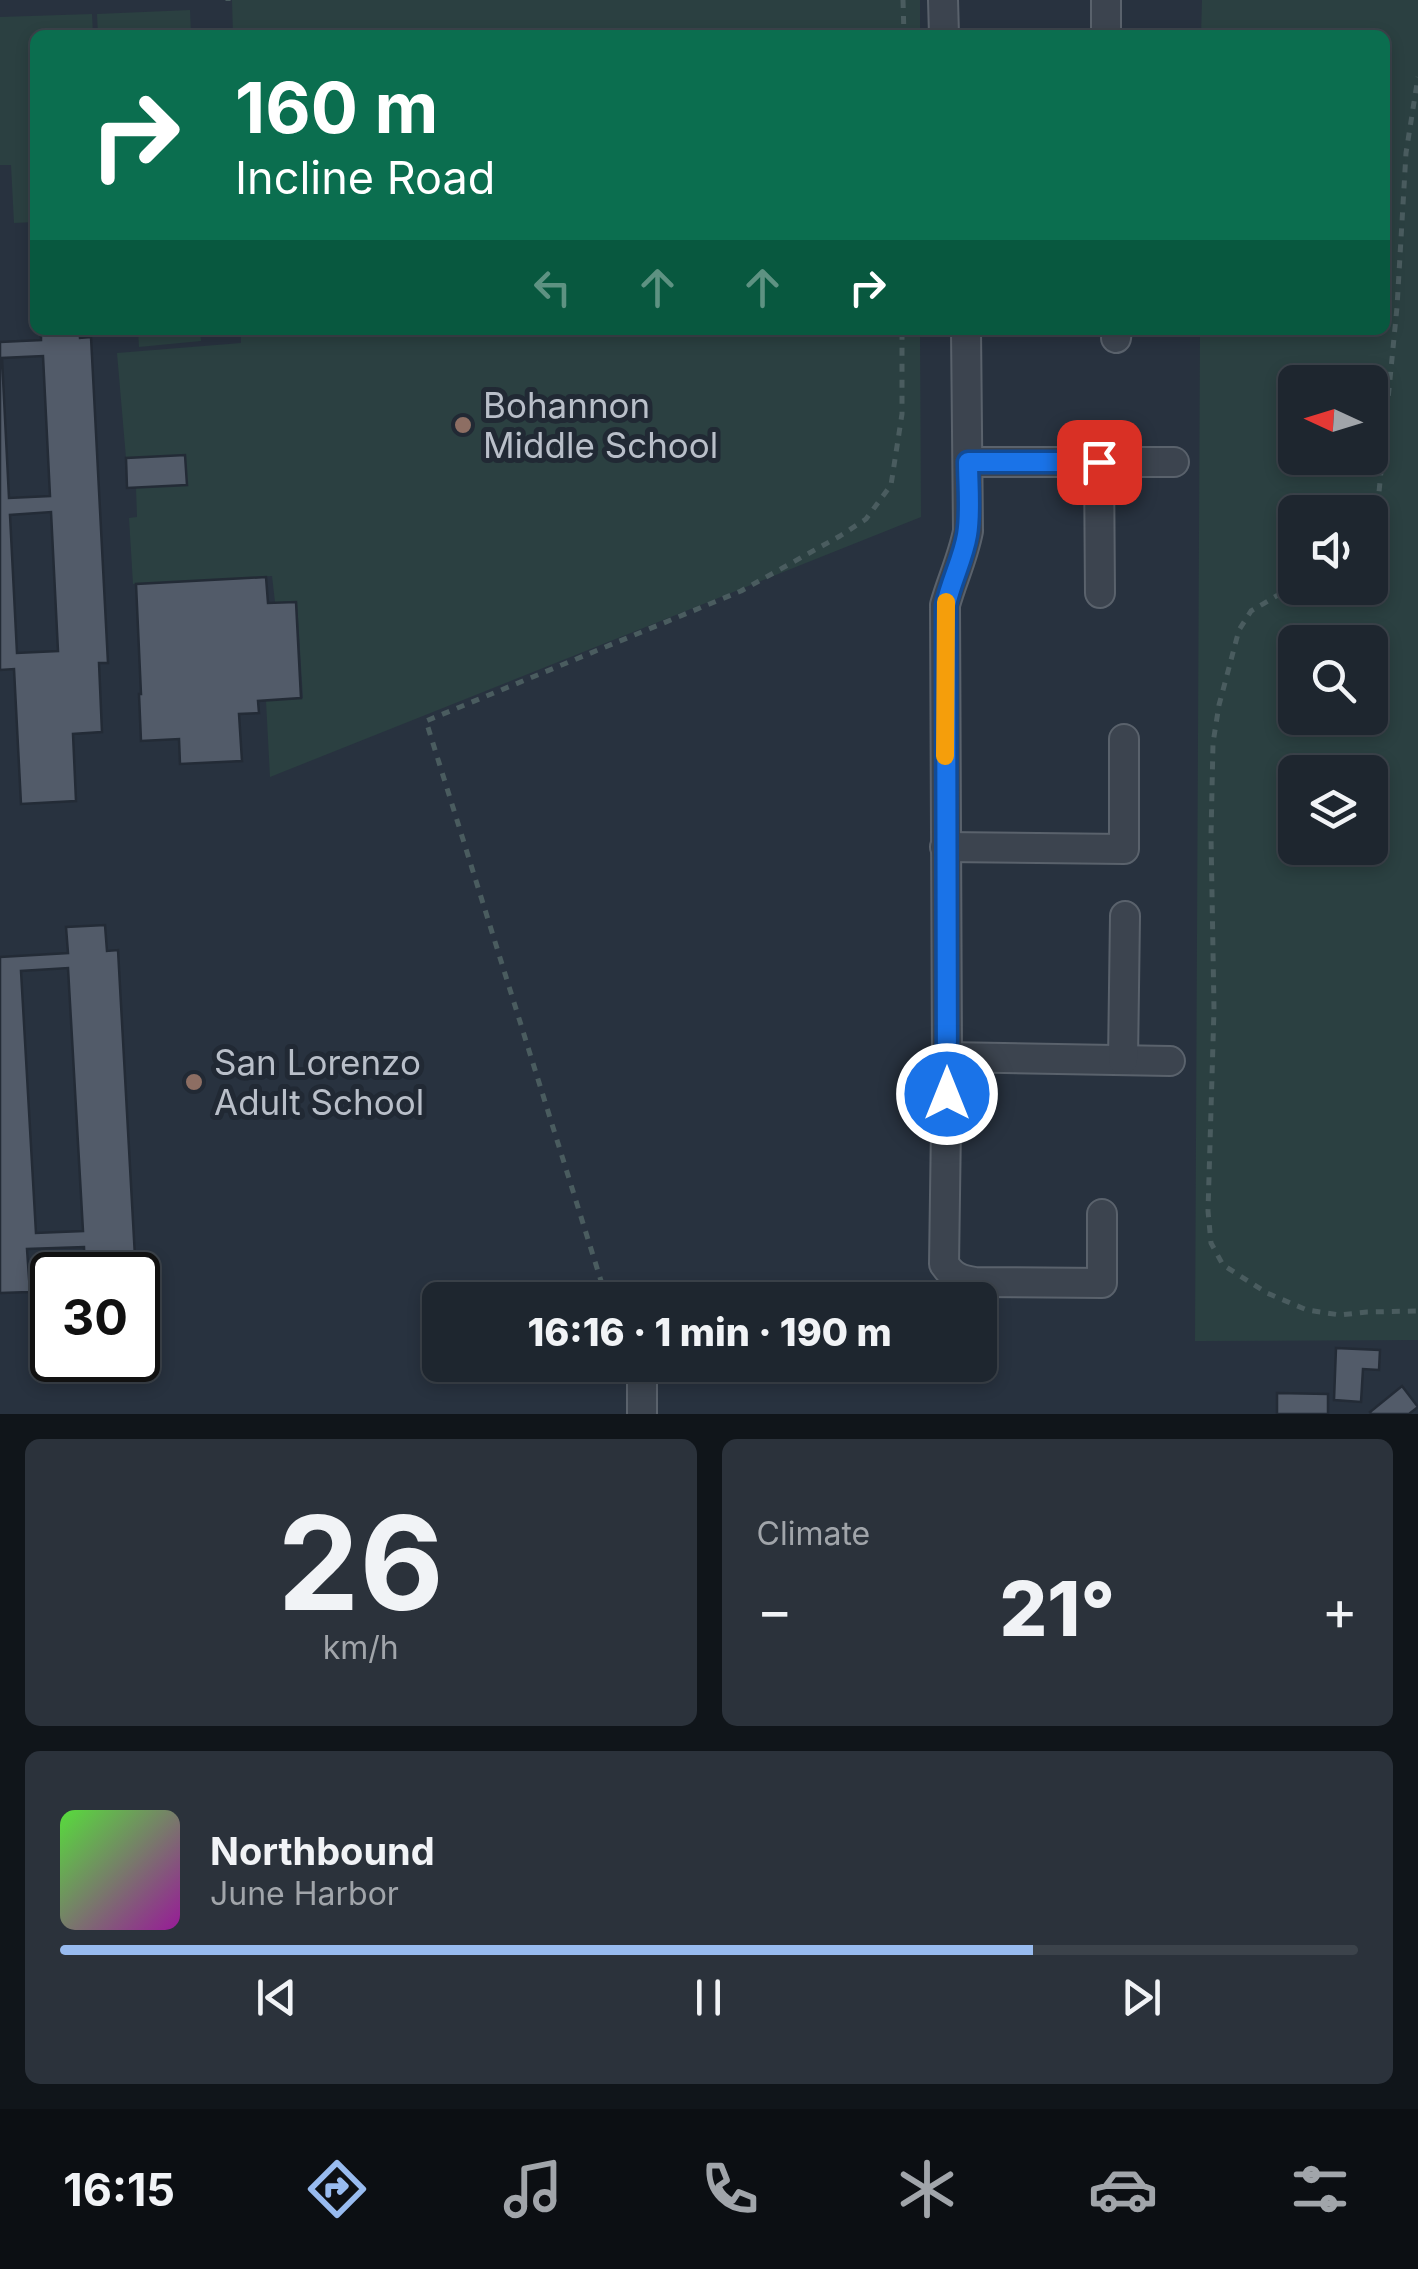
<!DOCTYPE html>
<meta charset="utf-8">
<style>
body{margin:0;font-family:Inter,sans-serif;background:#2b323b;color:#f1f3f6;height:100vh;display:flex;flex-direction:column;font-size:38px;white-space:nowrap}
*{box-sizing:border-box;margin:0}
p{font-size:32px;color:#a1a5aa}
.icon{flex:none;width:55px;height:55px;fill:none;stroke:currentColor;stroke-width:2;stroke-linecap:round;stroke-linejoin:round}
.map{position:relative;height:1414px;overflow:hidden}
.sheet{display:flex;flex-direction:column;gap:25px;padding:25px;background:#10151a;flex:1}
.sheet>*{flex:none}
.banner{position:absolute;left:30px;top:30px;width:1360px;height:305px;border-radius:15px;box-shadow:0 5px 15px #0003,0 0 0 2px #3c434b;background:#0b6e4f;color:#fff;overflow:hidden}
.needle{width:65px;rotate:274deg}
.fabs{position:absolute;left:1278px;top:365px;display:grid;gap:20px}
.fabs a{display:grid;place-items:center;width:110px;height:110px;border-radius:15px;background:#1e262f;box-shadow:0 5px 15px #0003,0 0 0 2px #3c434b;font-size:50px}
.speed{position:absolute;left:30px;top:1252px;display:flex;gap:20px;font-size:50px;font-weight:700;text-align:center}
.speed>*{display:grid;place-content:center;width:130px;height:130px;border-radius:50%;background:#1e262f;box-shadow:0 5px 15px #0003,0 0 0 2px #3c434b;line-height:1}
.speed .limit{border:5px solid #111;border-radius:15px;background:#fff;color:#111}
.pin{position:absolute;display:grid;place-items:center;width:85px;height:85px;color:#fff;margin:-42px;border-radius:20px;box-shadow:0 5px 15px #0006}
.me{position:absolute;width:110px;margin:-55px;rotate:0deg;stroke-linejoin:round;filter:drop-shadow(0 0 8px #0008)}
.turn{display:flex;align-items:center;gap:35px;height:210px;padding:0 40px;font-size:45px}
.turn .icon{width:130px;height:130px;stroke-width:2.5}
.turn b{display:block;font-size:70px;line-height:85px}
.lanes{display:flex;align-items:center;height:95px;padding:0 40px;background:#0003;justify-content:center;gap:50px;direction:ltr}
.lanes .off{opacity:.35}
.big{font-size:75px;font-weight:800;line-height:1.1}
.sheet .widget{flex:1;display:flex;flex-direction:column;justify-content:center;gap:15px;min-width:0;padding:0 35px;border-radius:15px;background:#2b323b}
.sheet .dial{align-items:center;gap:0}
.dial b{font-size:130px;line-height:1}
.song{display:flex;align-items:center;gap:30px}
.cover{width:120px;height:120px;border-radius:15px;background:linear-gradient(135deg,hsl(110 70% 55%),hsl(300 70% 35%))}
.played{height:10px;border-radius:5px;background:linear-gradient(90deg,#98bbef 75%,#3c434b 75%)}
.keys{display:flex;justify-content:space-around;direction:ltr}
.heat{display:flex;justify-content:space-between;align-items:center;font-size:55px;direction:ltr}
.sheet .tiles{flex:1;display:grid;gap:25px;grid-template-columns:1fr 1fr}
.widget:last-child{grid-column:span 2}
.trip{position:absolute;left:422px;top:1282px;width:575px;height:100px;border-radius:15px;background:#1e262f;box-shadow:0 5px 15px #0003,0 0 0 2px #3c434b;font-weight:800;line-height:100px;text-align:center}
.tabs{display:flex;height:160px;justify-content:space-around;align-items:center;background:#0c0f13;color:#a1a5aa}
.tabs .icon{width:70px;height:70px}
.tabs .selected{color:#98bbef}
.tabs b{font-size:45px;color:#f1f3f6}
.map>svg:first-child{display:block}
</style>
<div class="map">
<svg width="1418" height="1414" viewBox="0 0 1418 1414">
<rect width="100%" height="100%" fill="#28323f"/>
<g fill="#2b4041" fill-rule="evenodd">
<path d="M 232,0 L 920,0 L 920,35 L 233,35 Z"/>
<path d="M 1202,0 L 1418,0 L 1418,1340 L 1195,1341 L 1200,330 L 1385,330 L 1385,35 L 1201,35 ZM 1295,382 L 1370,382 L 1370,458 L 1295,458 ZM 1295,512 L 1370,512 L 1370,588 L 1295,588 ZM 1295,642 L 1370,642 L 1370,718 L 1295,718 ZM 1295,772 L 1370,772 L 1370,848 L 1295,848 Z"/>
<path d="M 190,10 L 191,35 L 98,35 L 97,14 Z"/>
<path d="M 92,14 L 93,35 L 35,35 L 35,222 L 14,223 L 11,165 L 0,165 L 0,17 Z"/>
<path d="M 138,330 L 200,330 L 201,341 L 139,347 Z"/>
<path d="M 241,330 L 920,330 L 921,517 L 270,777 L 266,701 L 303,698 L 297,602 L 275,602 L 272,576 L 133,584 L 129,518 L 137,517 L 136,488 L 186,485 L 185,456 L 126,458 L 117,353 L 241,343 Z"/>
</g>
<g fill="#525b69" stroke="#232b36" stroke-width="2.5" fill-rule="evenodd">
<path d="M 41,330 L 79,330 L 80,338 L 91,337 L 108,663 L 99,663 L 102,732 L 73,734 L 76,801 L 21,804 L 14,669 L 0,670 L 0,342 L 41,340 ZM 43,356 L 50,496 L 9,498 L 2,358 ZM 51,512 L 58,651 L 17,653 L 10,515 Z"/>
<path d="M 185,455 L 187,485 L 127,488 L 126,458 Z"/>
<path d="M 266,577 L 268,603 L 296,602 L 301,698 L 258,701 L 259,713 L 239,714 L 242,761 L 180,764 L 179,739 L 141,741 L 139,694 L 141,694 L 136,584 Z"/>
<path d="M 105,925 L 107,951 L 118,950 L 136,1275 L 85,1275 L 84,1247 L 27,1249 L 30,1292 L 0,1293 L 0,957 L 68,953 L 66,927 ZM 68,968 L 83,1231 L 36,1233 L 21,971 Z"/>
<path d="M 1336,1348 L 1380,1350 L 1379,1370 L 1363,1369 L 1361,1402 L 1334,1400 Z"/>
<path d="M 1402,1386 L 1418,1407 L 1409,1414 L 1371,1414 L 1370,1412 Z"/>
<path d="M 1277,1393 L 1328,1394 L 1328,1414 L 1277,1414 Z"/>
</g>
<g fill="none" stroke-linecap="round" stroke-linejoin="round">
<defs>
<g id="minor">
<path d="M 943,0 L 944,35"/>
<path d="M 1106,35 L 1106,0"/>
<path d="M 966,330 L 968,531 C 963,557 952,580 945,605 L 947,1057 L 944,1264 C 953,1277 960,1280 975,1282 L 1102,1283 L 1102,1214"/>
<path d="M 1116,338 L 1117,330"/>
<path d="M 968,462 L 1174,462"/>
<path d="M 1099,462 L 1100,593"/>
<path d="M 945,847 L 1124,849 L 1124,739"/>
<path d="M 947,1057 L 1170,1061"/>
<path d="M 1123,1060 L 1125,916"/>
<path d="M 642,1414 L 642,1374"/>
</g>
</defs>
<use href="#minor" stroke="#5a626c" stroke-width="32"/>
<g stroke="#4a5c5f" stroke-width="5" stroke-dasharray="8 8" stroke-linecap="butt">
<path d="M 903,0 L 904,35"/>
<path d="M 228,1 L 228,0"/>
<path d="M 1370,538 L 1376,523 L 1397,307 L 1406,153 L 1418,77"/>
<path d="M 1295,585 L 1251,611 L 1239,630 L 1219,705 L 1213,743 L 1211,836 L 1214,1009 L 1208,1211 L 1211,1243 L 1223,1265 L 1267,1293 L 1307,1310 L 1340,1315 L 1367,1312 L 1418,1311"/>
<path d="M 607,1300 L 426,721 L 741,591 L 840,536 L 866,519 L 891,485 L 902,414 L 902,330"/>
</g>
<use href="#minor" stroke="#3c444f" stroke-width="28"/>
</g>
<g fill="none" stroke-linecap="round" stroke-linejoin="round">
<defs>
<path id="route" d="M 947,1094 L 946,605 C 951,581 963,559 967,535 C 971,512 968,485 968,462 L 1099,462"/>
</defs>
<use href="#route" stroke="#114b97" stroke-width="25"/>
<use href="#route" stroke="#1a73e8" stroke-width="18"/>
<path stroke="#f59e0b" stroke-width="18" d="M 945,756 L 946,602"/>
</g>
<g fill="#8d6e63" stroke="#212934" stroke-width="4">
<circle cx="463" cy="425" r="10"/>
<circle cx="194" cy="1082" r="10"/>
</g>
<g text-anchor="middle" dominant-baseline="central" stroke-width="10" stroke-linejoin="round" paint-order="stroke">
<g font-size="35" fill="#b9bfc9" stroke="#212934" text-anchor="start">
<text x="483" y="405">Bohannon<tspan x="483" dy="40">Middle School</tspan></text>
<text x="214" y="1062">San Lorenzo<tspan x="214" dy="40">Adult School</tspan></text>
</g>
</g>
</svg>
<div class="fabs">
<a><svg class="needle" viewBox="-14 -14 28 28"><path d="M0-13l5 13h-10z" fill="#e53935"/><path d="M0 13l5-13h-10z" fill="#a1a5aa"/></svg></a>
<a><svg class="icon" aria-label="sound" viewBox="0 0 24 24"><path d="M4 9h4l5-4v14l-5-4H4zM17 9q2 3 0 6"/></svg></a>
<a><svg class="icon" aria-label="search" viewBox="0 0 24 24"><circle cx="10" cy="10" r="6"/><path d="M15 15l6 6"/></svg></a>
<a><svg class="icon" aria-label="layers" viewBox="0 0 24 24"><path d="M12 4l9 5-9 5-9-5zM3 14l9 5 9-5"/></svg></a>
</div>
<div class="speed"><div class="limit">30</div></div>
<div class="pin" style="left:1099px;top:462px;background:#d93025"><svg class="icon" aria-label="arrive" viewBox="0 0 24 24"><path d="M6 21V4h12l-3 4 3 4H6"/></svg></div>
<svg class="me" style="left:947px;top:1094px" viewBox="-20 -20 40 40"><circle r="17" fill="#1a73e8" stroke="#fff" stroke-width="3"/><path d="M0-11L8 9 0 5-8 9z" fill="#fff"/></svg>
<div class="trip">16:16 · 1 min · 190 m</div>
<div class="banner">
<div class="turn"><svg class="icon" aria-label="right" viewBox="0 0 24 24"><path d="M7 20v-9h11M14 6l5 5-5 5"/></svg><div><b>160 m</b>Incline Road</div></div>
<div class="lanes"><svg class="icon off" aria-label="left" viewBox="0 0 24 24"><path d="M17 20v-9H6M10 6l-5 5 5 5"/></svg><svg class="icon off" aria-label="ahead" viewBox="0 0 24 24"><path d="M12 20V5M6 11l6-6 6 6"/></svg><svg class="icon off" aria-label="ahead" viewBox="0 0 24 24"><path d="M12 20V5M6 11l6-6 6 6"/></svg><svg class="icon" aria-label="right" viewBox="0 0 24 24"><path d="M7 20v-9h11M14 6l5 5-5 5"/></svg></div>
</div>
</div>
<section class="sheet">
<div class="tiles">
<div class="widget dial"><b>26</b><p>km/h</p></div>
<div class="widget"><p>Climate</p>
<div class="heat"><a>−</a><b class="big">21°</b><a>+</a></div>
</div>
<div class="widget">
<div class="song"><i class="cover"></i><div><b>Northbound</b><p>June Harbor</p></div></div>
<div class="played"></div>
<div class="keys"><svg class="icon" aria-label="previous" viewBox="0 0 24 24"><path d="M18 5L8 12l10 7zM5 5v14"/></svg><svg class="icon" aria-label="pause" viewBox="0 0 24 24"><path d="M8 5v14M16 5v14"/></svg><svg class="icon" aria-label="next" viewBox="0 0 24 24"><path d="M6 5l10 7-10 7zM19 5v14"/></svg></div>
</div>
</div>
</section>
<nav class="tabs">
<b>16:15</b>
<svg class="icon selected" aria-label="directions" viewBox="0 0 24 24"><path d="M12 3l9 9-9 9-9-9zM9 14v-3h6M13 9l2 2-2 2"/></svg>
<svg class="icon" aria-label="music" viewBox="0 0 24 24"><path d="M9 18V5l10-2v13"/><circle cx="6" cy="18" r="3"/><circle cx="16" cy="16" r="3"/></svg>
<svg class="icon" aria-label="phone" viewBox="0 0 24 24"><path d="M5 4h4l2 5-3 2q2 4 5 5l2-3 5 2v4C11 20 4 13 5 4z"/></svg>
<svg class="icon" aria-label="climate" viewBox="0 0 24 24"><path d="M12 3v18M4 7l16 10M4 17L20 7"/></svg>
<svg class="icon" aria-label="car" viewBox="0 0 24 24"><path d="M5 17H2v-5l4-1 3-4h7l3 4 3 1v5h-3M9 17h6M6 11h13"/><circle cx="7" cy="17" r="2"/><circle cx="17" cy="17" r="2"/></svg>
<svg class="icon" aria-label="filters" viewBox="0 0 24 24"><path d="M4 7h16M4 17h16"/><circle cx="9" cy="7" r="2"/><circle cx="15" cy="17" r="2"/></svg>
</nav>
